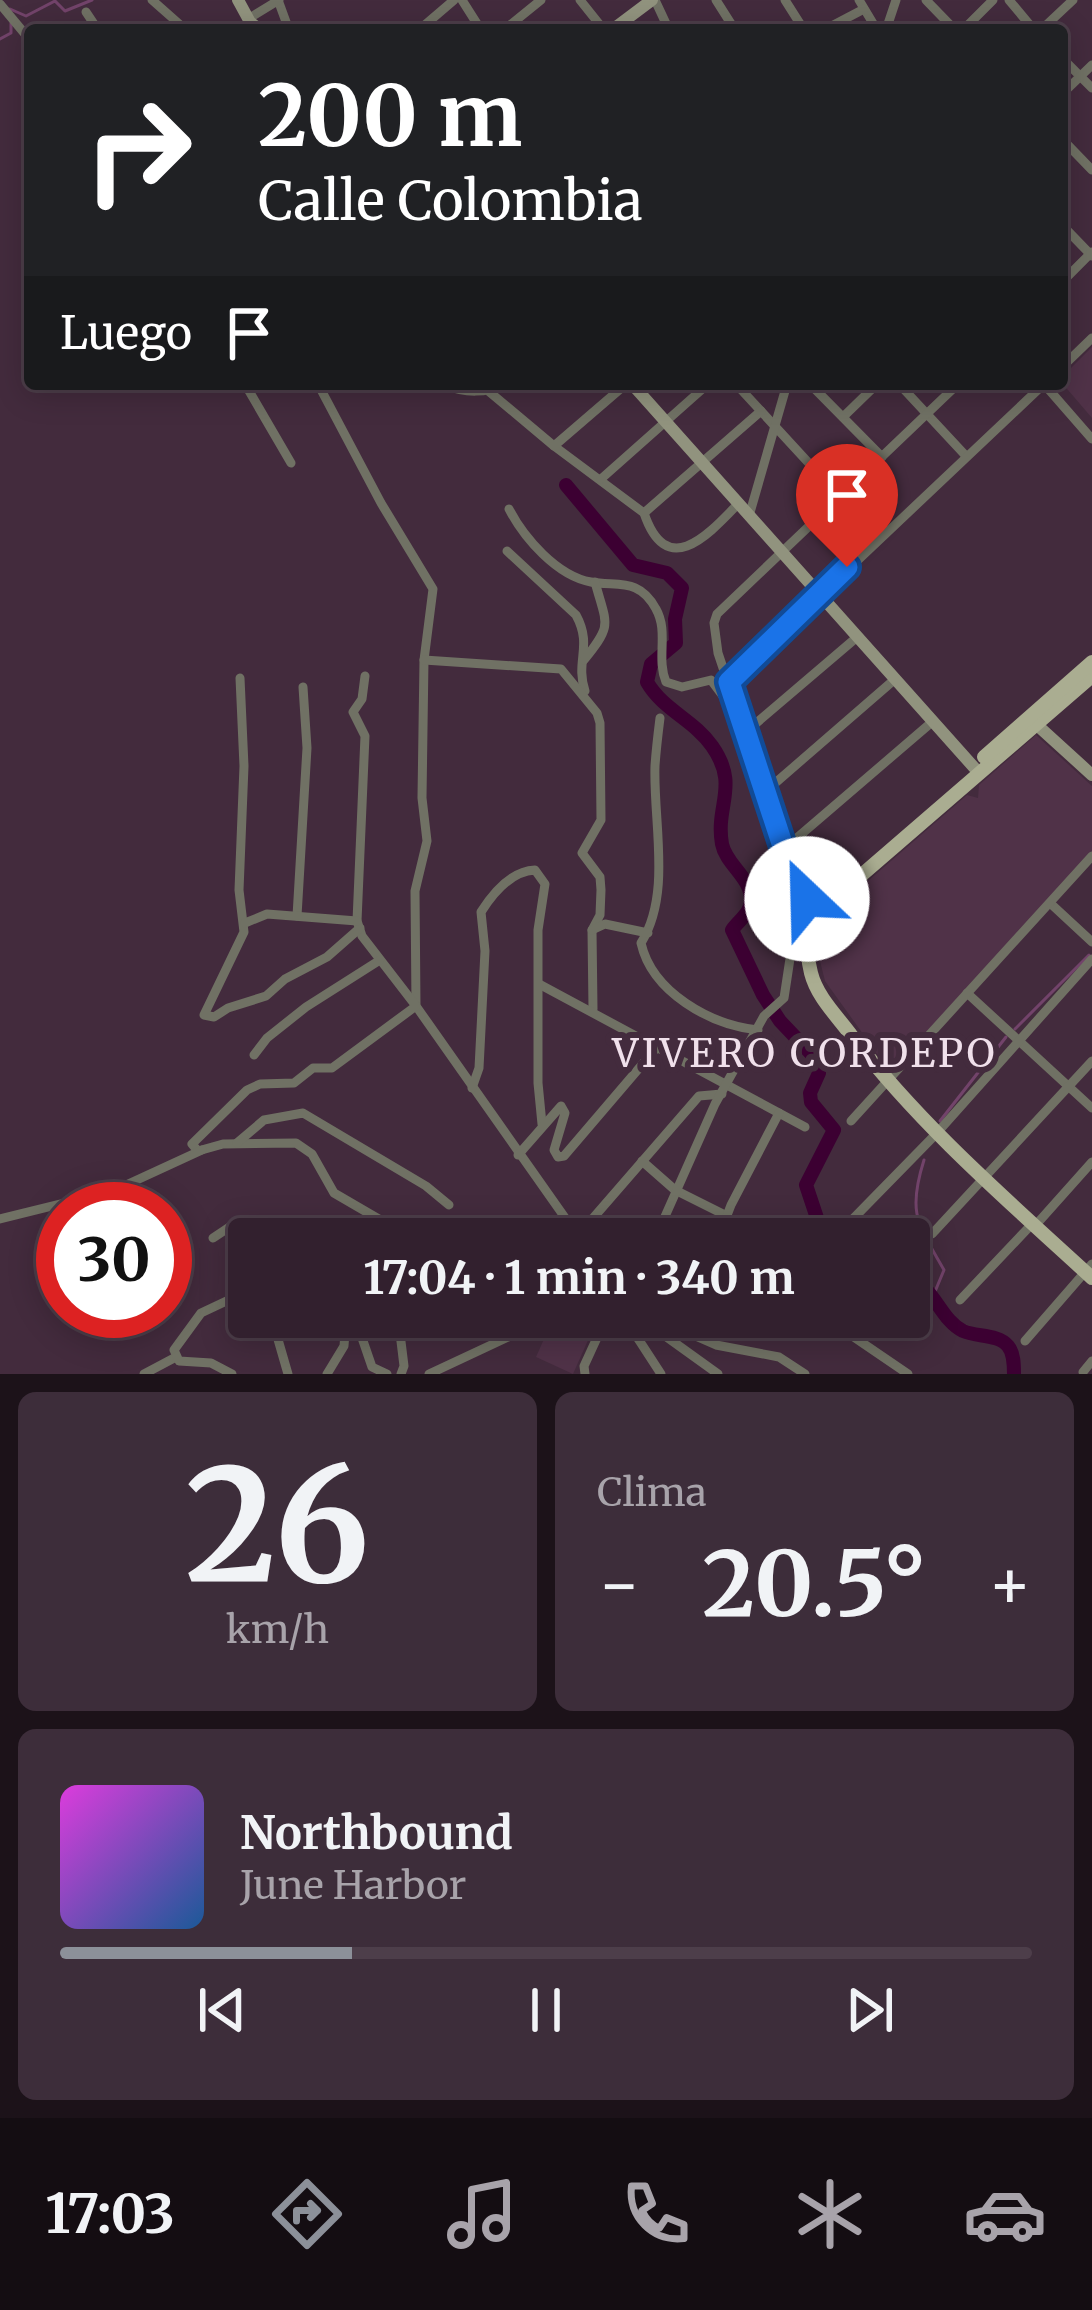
<!DOCTYPE html>
<html lang="es">
<meta charset="utf-8">
<style>
body{margin:0;font-family:Merriweather,serif;background:#3d2d3a;color:#f1f3f6;height:100vh;display:flex;flex-direction:column;font-size:45px;white-space:nowrap}
*{box-sizing:border-box;margin:0}
p{font-size:39px;color:#a8a3aa}
.icon{flex:none;width:66px;height:66px;fill:none;stroke:currentColor;stroke-width:2;stroke-linecap:round;stroke-linejoin:round}
.map{position:relative;height:1374px;overflow:hidden}
.panel{display:flex;flex-direction:column;gap:18px;padding:18px;background:#1c1219;flex:1}
.panel>*{flex:none}
.top-card{position:absolute;left:24px;top:24px;width:1044px;height:366px;border-radius:12px;box-shadow:0 6px 30px #0003,0 0 0 3px #4d3e4a;background:#202124;color:#fff;overflow:hidden}
.speed{position:absolute;left:36px;top:1182px;display:flex;gap:24px;font-size:60px;font-weight:700;text-align:center}
.speed>*{display:grid;place-content:center;width:156px;height:156px;border-radius:50%;background:#32202e;box-shadow:0 6px 30px #0003,0 0 0 3px #4d3e4a;line-height:1}
.speed .limit{border:18px solid #d22;background:#fff;color:#111}
.pin{position:absolute;display:grid;place-items:center;width:102px;height:102px;color:#fff;margin:-123px -51px;border-radius:50% 50% 50% 0;rotate:-45deg;box-shadow:0 0 12px #0007}
.pin .icon{rotate:45deg}
.me{position:absolute;width:132px;margin:-66px;rotate:336deg;stroke-linejoin:round;filter:drop-shadow(0 0 9px #0008)}
.turn{display:flex;align-items:center;gap:42px;height:252px;padding:0 36px;font-size:54px}
.turn .icon{width:156px;height:156px;stroke-width:2.5}
.turn b{display:block;font-size:84px;line-height:102px}
.then{display:flex;align-items:center;height:114px;padding:0 36px;background:#0003;gap:24px;font-size:45px}
.big{font-size:90px;font-weight:700;line-height:1.1}
.panel .card{flex:1;display:flex;flex-direction:column;justify-content:center;gap:18px;min-width:0;padding:0 42px;border-radius:18px;background:#3d2d3a}
.panel .dial{align-items:center;gap:0}
.dial b{font-size:156px;line-height:1}
.song{display:flex;align-items:center;gap:36px}
.cover{width:144px;height:144px;border-radius:18px;background:linear-gradient(135deg,hsl(300 70% 55%),hsl(210 70% 35%))}
.played{height:12px;border-radius:6px;background:linear-gradient(90deg,#8c9099 30%,#4d3e4a 30%)}
.keys{display:flex;justify-content:space-around;direction:ltr}
.heat{display:flex;justify-content:space-between;align-items:center;font-size:66px;direction:ltr}
.panel .tiles{flex:1;display:grid;gap:18px;grid-template-columns:1fr 1fr}
.card:last-child{grid-column:span 2}
.trip{position:absolute;left:228px;top:1218px;width:702px;height:120px;border-radius:12px;background:#32202e;box-shadow:0 6px 30px #0003,0 0 0 3px #4d3e4a;font-weight:700;line-height:120px;text-align:center}
.tab-bar{display:flex;height:192px;justify-content:space-around;align-items:center;background:#140d12;color:#a8a3aa}
.tab-bar .icon{width:84px;height:84px}
.tab-bar .selected{color:#8c9099}
.tab-bar b{font-size:54px;color:#f1f3f6}
.map>svg:first-child{display:block}
</style>
<div class="map">
<svg width="1092" height="1374" viewBox="0 0 1092 1374">
<rect width="100%" height="100%" fill="#432b3d"/>
<g fill="#503248">
<path d="M 1092,347 L 1092,418 L 1062,383 L 1062,377 Z"/>
<path d="M 1036,735 L 1092,786 L 1092,854 L 891,1073 L 825,981 L 818,953 L 821,931 L 838,907 L 967,795 L 978,798 L 979,785 Z"/>
<path d="M 552,1321 L 589,1338 L 573,1374 L 536,1357 Z"/>
</g>
<g fill="none" stroke-linecap="round" stroke-linejoin="round">
<g stroke="#72436a" stroke-width="3">
<path d="M 10,9 L 26,16 L 55,1 L 65,11 L 92,0"/>
<path d="M 0,39 L 11,33 L 11,23"/>
<path d="M 1015,1029 L 1089,955"/>
<path d="M 940,1121 L 1006,1037"/>
<path d="M 924,1160 C 907,1214 918,1224 944,1270 L 934,1294"/>
</g>
<g stroke="#3c0032" stroke-width="14">
<path d="M 566,485 L 633,565 L 667,573 L 682,588 L 675,619 L 676,643 L 651,664 L 647,682 C 663,710 694,720 712,746 C 740,786 715,805 722,844 C 726,865 751,877 751,900 C 751,913 739,920 732,930 L 763,995 L 780,1021 L 817,1060 L 819,1073 L 810,1093 L 811,1102 L 834,1130 L 806,1185 L 824,1239"/>
<path d="M 909,1275 C 936,1291 941,1320 963,1331 C 976,1337 998,1334 1008,1346 C 1014,1353 1014,1365 1014,1374"/>
</g>
<g stroke="#707164" stroke-width="9">
<path d="M 152,0 L 186,30"/>
<path d="M 278,0 L 289,30"/>
<path d="M 462,0 L 481,30"/>
<path d="M 580,0 L 604,30"/>
<path d="M 655,0 L 669,30"/>
<path d="M 716,0 L 735,30"/>
<path d="M 785,0 L 804,30"/>
<path d="M 859,0 L 877,30"/>
<path d="M 926,0 L 955,30"/>
<path d="M 1009,0 L 1034,30"/>
<path d="M 0,4 L 30,40"/>
<path d="M 86,12 L 98,30"/>
<path d="M 248,19 L 279,0"/>
<path d="M 419,30 L 454,0"/>
<path d="M 504,30 L 541,0"/>
<path d="M 824,30 L 864,9"/>
<path d="M 886,30 L 896,0"/>
<path d="M 963,30 L 993,0"/>
<path d="M 1041,30 L 1073,0"/>
<path d="M 1062,58 L 1092,88"/>
<path d="M 1062,94 L 1092,65"/>
<path d="M 1062,139 L 1092,170"/>
<path d="M 1062,225 L 1092,256"/>
<path d="M 1062,282 L 1092,252"/>
<path d="M 1062,367 L 1092,338"/>
<path d="M 245,384 L 291,463"/>
<path d="M 318,384 L 381,503 L 433,589 L 424,660 L 422,798 L 427,841 L 415,891 L 416,1006 L 580,1239"/>
<path d="M 443,384 C 466,394 485,393 509,384"/>
<path d="M 480,384 L 554,446 L 644,513 C 667,581 709,534 738,504"/>
<path d="M 736,384 L 840,497"/>
<path d="M 810,384 L 882,457"/>
<path d="M 899,384 L 966,456"/>
<path d="M 843,417 L 877,384"/>
<path d="M 554,446 L 626,384"/>
<path d="M 601,479 L 708,384"/>
<path d="M 509,509 C 524,538 557,576 591,582 C 617,587 639,577 656,609 C 669,632 656,658 666,682 L 682,687 L 711,680 L 732,708 L 739,709"/>
<path d="M 644,513 L 761,411"/>
<path d="M 749,516 L 787,384"/>
<path d="M 507,551 L 576,615 C 593,646 575,661 585,691"/>
<path d="M 424,660 L 561,669 L 597,713 L 600,723 L 601,820 L 582,853 L 600,877 L 601,890 L 600,915 L 592,930 L 593,1009"/>
<path d="M 584,660 C 613,624 607,626 595,582"/>
<path d="M 365,676 L 362,699 L 353,712 L 365,736 L 357,921 L 362,936 L 416,1006 L 332,1068 L 313,1068 L 294,1083 L 260,1084 L 247,1090 L 192,1144 L 198,1151 L 223,1144 L 296,1143 L 312,1154 L 334,1193 L 413,1239"/>
<path d="M 240,678 L 244,766 L 239,890 L 244,932 L 204,1015 L 214,1017 L 228,1008 L 266,996 L 285,979 L 327,957 L 360,928"/>
<path d="M 729,682 L 1044,384 L 1092,439"/>
<path d="M 660,718 C 658,734 656,750 655,766 C 653,822 672,894 641,943 C 652,992 710,1025 758,1030"/>
<path d="M 747,731 L 856,638"/>
<path d="M 766,791 L 894,680"/>
<path d="M 784,849 L 932,722"/>
<path d="M 1050,903 L 1092,942"/>
<path d="M 828,904 L 807,899 L 797,889 L 718,653 L 714,623 L 717,614 L 958,384"/>
<path d="M 297,916 L 307,748 L 303,687"/>
<path d="M 245,923 L 267,914 L 357,921"/>
<path d="M 592,930 L 605,924 L 648,933"/>
<path d="M 539,984 L 805,1127"/>
<path d="M 967,993 L 1092,1108"/>
<path d="M 254,1055 L 267,1038 L 306,1007 L 380,960"/>
<path d="M 472,1088 L 479,1068 L 485,951 L 481,912 C 493,893 512,871 535,870 L 545,884 L 538,930 L 538,1083 L 542,1124"/>
<path d="M 851,1121 L 1092,856"/>
<path d="M 237,1143 L 264,1120 L 303,1113 L 426,1186 L 449,1205"/>
<path d="M 518,1155 L 561,1106 L 565,1113 L 554,1150 L 558,1157 L 564,1156 L 658,1046"/>
<path d="M 642,1161 L 675,1190 L 727,1216"/>
<path d="M 0,1219 L 113,1191 L 202,1150"/>
<path d="M 846,1226 L 936,1134 L 1092,959"/>
<path d="M 1034,1227 L 1092,1162"/>
<path d="M 932,1234 L 1092,1061"/>
<path d="M 213,1238 L 234,1224 L 272,1239"/>
<path d="M 570,1239 L 594,1217 L 699,1096 L 722,1094"/>
<path d="M 655,1239 L 715,1104 L 764,1016 L 784,998 L 793,939 L 807,899"/>
<path d="M 718,1239 L 731,1205 L 779,1113"/>
<path d="M 960,1300 L 1032,1224"/>
<path d="M 264,1317 L 277,1336 L 288,1374"/>
<path d="M 398,1317 L 404,1366 L 401,1374"/>
<path d="M 586,1317 L 607,1317"/>
<path d="M 624,1317 L 661,1374"/>
<path d="M 649,1317 L 650,1325 L 718,1374"/>
<path d="M 652,1317 L 716,1345 L 779,1357 L 805,1374"/>
<path d="M 845,1331 L 908,1374"/>
<path d="M 1025,1341 L 1092,1264"/>
<path d="M 1083,1372 L 1092,1361"/>
<path d="M 144,1374 L 176,1357"/>
<path d="M 232,1374 L 211,1363 L 179,1361 L 174,1350 L 201,1313 L 235,1297 L 249,1301"/>
<path d="M 327,1374 L 344,1346 L 345,1333 L 352,1326 L 360,1332 L 372,1367 L 387,1374"/>
<path d="M 429,1374 L 551,1317"/>
<path d="M 585,1374 L 584,1366 L 606,1318"/>
</g>
<g stroke="#91937e" stroke-width="12">
<path d="M 238,0 L 250,22 L 260,30"/>
<path d="M 612,30 L 652,0"/>
<path d="M 632,384 L 979,773"/>
<path d="M 1037,725 L 1092,775"/>
</g>
<g stroke="#aaad91" stroke-width="14">
<path d="M 1092,676 L 828,904 C 811,924 804,948 811,973 C 817,997 837,1016 851,1035 C 922,1127 1007,1200 1092,1278"/>
<path d="M 984,757 L 1092,662"/>
</g>
</g>
<g fill="none" stroke-linecap="round" stroke-linejoin="round">
<defs>
<path id="route" d="M 807,899 L 797,889 L 729,682 L 847,567"/>
</defs>
<use href="#route" stroke="#114b97" stroke-width="30"/>
<use href="#route" stroke="#1a73e8" stroke-width="21"/>
</g>
<g text-anchor="middle" dominant-baseline="central" stroke-width="12" stroke-linejoin="round" paint-order="stroke">
<g font-size="39" letter-spacing="3" fill="#f0e0eb" stroke="#432b3d">
<text x="805" y="1053">VIVERO CORDEPO</text>
</g>
</g>
</svg>
<div class="speed"><div class="limit">30</div></div>
<div class="pin" style="left:847px;top:567px;background:#d93025"><svg class="icon" aria-label="arrive" viewBox="0 0 24 24"><path d="M6 21V4h12l-3 4 3 4H6"/></svg></div>
<svg class="me" style="left:807px;top:899px" viewBox="-20 -20 40 40"><circle r="19" fill="#fff"/><path d="M0-13L10 11 0 6-10 11z" fill="#1a73e8"/></svg>
<div class="trip">17:04 · 1 min · 340 m</div>
<div class="top-card">
<div class="turn"><svg class="icon" aria-label="right" viewBox="0 0 24 24"><path d="M7 20v-9h11M14 6l5 5-5 5"/></svg><div><b>200 m</b>Calle Colombia</div></div>
<div class="then">Luego<svg class="icon" aria-label="arrive" viewBox="0 0 24 24"><path d="M6 21V4h12l-3 4 3 4H6"/></svg></div>
</div>
</div>
<section class="panel">
<div class="tiles">
<div class="card dial"><b>26</b><p>km/h</p></div>
<div class="card"><p>Clima</p>
<div class="heat"><a>−</a><b class="big">20.5°</b><a>+</a></div>
</div>
<div class="card">
<div class="song"><i class="cover"></i><div><b>Northbound</b><p>June Harbor</p></div></div>
<div class="played"></div>
<div class="keys"><svg class="icon" aria-label="previous" viewBox="0 0 24 24"><path d="M18 5L8 12l10 7zM5 5v14"/></svg><svg class="icon" aria-label="pause" viewBox="0 0 24 24"><path d="M8 5v14M16 5v14"/></svg><svg class="icon" aria-label="next" viewBox="0 0 24 24"><path d="M6 5l10 7-10 7zM19 5v14"/></svg></div>
</div>
</div>
</section>
<nav class="tab-bar">
<b>17:03</b>
<svg class="icon selected" aria-label="directions" viewBox="0 0 24 24"><path d="M12 3l9 9-9 9-9-9zM9 14v-3h6M13 9l2 2-2 2"/></svg>
<svg class="icon" aria-label="music" viewBox="0 0 24 24"><path d="M9 18V5l10-2v13"/><circle cx="6" cy="18" r="3"/><circle cx="16" cy="16" r="3"/></svg>
<svg class="icon" aria-label="phone" viewBox="0 0 24 24"><path d="M5 4h4l2 5-3 2q2 4 5 5l2-3 5 2v4C11 20 4 13 5 4z"/></svg>
<svg class="icon" aria-label="climate" viewBox="0 0 24 24"><path d="M12 3v18M4 7l16 10M4 17L20 7"/></svg>
<svg class="icon" aria-label="car" viewBox="0 0 24 24"><path d="M5 17H2v-5l4-1 3-4h7l3 4 3 1v5h-3M9 17h6M6 11h13"/><circle cx="7" cy="17" r="2"/><circle cx="17" cy="17" r="2"/></svg>
</nav>
